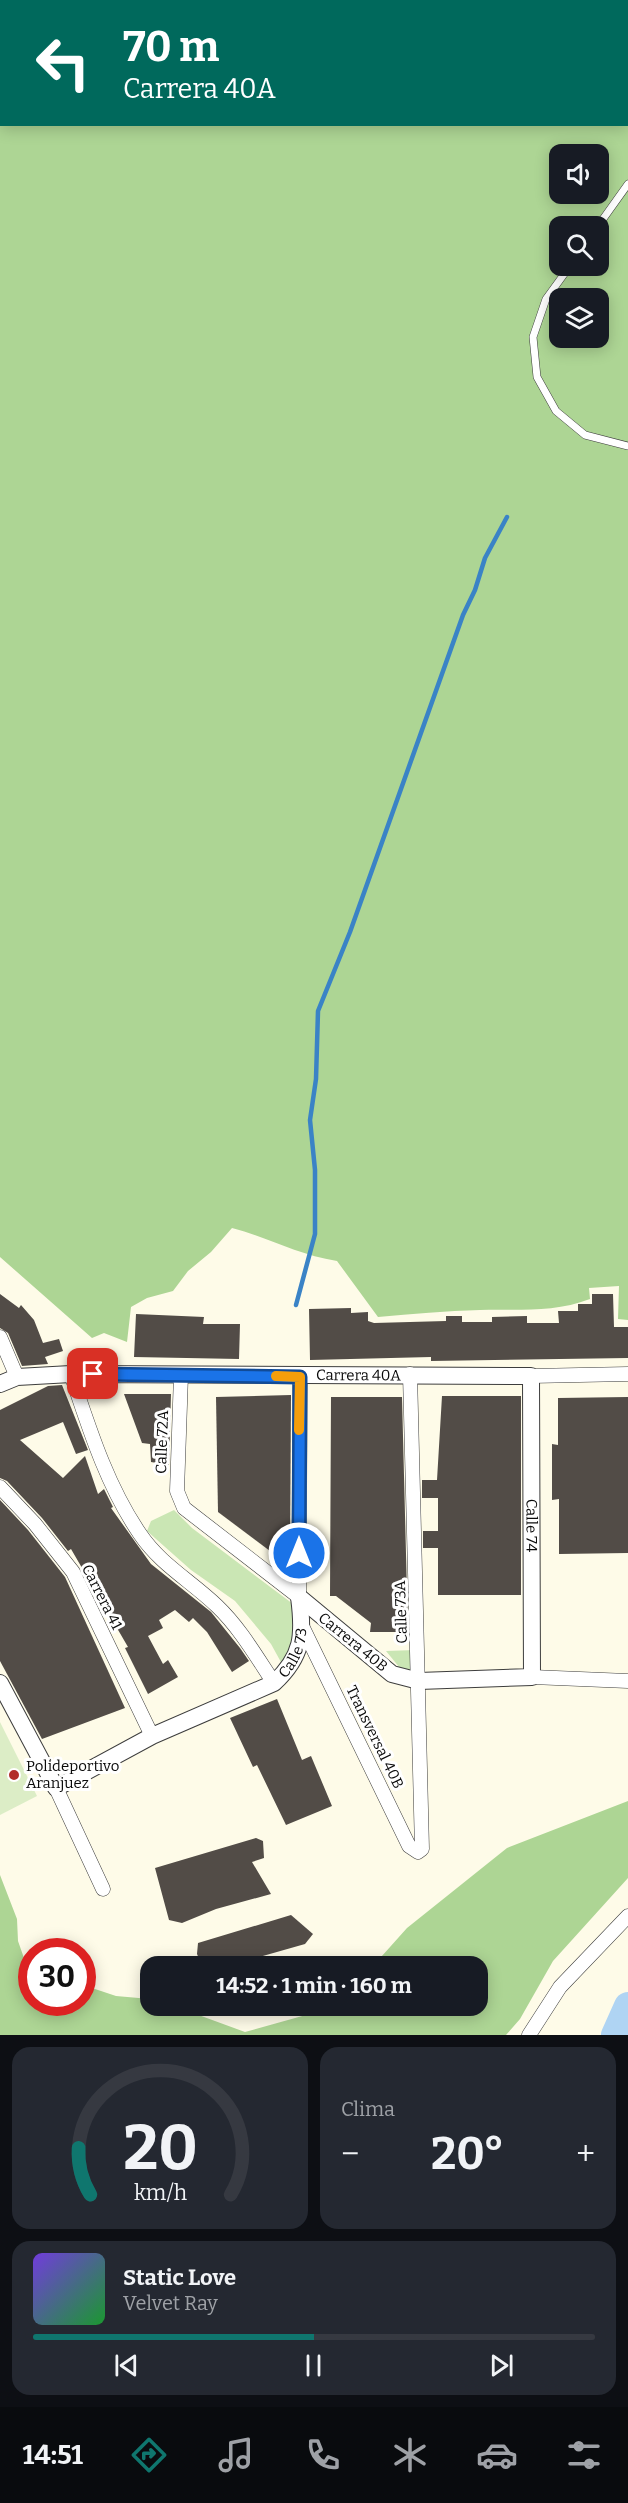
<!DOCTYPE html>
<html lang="es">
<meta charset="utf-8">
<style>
body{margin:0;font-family:Bitter,serif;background:#242831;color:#f1f3f6;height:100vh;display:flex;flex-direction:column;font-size:22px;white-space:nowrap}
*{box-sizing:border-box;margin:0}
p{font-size:20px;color:#9ea1a6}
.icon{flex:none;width:33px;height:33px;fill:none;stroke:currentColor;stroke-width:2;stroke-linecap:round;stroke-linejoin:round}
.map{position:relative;height:2035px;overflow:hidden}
.panel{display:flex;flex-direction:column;gap:12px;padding:12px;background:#0d0f14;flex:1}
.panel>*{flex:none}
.top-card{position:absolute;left:0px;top:0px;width:628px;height:126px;box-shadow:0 3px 15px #0003;background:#00695c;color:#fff;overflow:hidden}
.buttons{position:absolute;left:549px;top:144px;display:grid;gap:12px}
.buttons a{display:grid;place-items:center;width:60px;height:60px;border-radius:12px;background:#171b24;box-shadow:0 3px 15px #0003;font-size:30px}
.speed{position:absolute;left:18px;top:1938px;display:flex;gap:12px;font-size:30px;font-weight:700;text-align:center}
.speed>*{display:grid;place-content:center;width:78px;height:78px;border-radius:50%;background:#171b24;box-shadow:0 3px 15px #0003;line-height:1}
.speed .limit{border:9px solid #d22;background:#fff;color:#111}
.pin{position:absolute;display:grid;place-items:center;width:51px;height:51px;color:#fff;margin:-26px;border-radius:12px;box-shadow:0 3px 9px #0006}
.me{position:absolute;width:66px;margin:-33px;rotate:0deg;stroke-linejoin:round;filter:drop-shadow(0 0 4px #0008)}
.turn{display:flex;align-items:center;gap:21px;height:126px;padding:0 24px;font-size:27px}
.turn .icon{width:78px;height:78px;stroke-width:2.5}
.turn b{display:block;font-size:42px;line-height:51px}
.big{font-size:45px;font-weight:700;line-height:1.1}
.panel .card{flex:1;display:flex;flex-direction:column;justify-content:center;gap:9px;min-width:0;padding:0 21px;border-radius:18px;background:#242831}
.panel .dial{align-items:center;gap:0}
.dial svg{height:156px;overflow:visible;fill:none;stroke:#363941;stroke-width:7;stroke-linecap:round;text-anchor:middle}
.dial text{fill:#f1f3f6;stroke:none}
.song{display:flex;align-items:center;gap:18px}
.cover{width:72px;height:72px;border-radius:9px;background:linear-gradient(135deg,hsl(260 70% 55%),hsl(130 70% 35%))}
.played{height:6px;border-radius:3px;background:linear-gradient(90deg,#0f766e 50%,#363941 50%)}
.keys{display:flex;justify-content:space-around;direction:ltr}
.heat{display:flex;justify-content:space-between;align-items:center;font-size:33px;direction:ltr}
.panel .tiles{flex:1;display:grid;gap:12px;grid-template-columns:1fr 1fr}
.card:last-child{grid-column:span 2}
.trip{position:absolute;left:140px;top:1956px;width:348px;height:60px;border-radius:18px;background:#171b24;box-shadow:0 3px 15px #0003;font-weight:700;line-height:60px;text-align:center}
.tab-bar{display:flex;height:96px;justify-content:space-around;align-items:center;background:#090b0e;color:#9ea1a6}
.tab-bar .icon{width:42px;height:42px}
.tab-bar .current{color:#0f766e}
.tab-bar b{font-size:27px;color:#f1f3f6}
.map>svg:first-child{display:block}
</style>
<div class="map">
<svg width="628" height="2035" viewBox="0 0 628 2035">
<rect width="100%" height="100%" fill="#fefbe8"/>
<g fill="#cae6b4">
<path d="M 174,1510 L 192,1528 L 293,1604 C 301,1623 293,1647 282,1664 L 271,1644 L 235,1601 L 191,1570 L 147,1531 L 151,1521 Z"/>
<path d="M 416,1650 L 414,1675 L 404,1673 L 386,1651 Z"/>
</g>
<g fill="#add594" fill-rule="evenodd">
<path d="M 0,0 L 628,0 L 628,1320 L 618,1319 L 619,1286 L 589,1288 L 590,1299 C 554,1313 518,1309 480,1310 C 446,1311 412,1314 378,1317 L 337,1261 C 298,1255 270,1238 232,1228 L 211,1252 L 188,1271 L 173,1291 L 147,1298 L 131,1307 L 127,1342 L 104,1333 L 92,1338 L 0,1257 ZM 2,2 L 627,2 L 627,124 L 2,124 ZM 560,154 L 598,154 L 598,194 L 560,194 ZM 560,226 L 598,226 L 598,266 L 560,266 ZM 560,298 L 598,298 L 598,338 L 560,338 Z"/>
<path d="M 628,1801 L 628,1878 L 553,1961 L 520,2019 L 506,2035 L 0,2035 L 0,1875 L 17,1919 L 18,1941 L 25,1961 L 31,1965 L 32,2002 L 82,2002 L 83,1985 L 116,1996 L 150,1999 L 150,2006 L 174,2006 L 245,2032 L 338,2006 L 477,2006 L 477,1966 L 373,1966 L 407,1928 L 507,1848 Z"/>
</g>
<path fill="#dcedc6" d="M 0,1722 L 37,1796 L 0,1815 Z"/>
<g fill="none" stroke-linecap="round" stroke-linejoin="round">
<path stroke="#3a83c6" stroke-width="4.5" d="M 296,1305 L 315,1234 L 315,1170 L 310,1120 L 316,1079 L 318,1011 L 350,932 L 463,615 L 475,590 L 485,558 L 507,517"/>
<path stroke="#afd4f3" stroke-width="28" d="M 615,2035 L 628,2006"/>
</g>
<g fill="#524c47">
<path d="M 0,1294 L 19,1308 L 21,1305 L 34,1320 L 43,1343 L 59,1339 L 63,1351 L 45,1357 L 48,1364 L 22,1366 L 8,1333 L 0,1328 Z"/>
<path d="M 592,1294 L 613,1294 L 614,1327 L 628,1327 L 628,1358 L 431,1361 L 431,1357 L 310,1360 L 309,1309 L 351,1308 L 351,1313 L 368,1312 L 368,1321 L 374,1323 L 446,1321 L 446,1316 L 462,1316 L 462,1322 L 492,1322 L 492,1317 L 527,1316 L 527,1323 L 559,1323 L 558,1311 L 578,1311 L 578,1304 L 592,1304 Z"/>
<path d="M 136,1314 L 204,1317 L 203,1324 L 240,1324 L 239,1359 L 134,1357 Z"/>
<path d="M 62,1385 L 88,1450 L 76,1454 L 63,1422 L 20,1440 L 63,1478 L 85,1456 L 98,1494 L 104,1489 L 113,1507 L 111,1508 L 151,1564 L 211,1612 L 240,1648 L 249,1661 L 232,1672 L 207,1632 L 193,1618 L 189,1622 L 175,1610 L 159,1620 L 163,1628 L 148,1636 L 163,1664 L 168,1660 L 178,1677 L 148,1694 L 125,1648 L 128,1647 L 71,1549 L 68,1551 L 42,1518 L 7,1481 L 0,1478 L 0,1410 L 48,1386 Z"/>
<path d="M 124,1394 L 171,1394 L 169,1465 L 151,1462 L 150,1444 L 142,1443 Z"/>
<path d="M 291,1395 L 290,1566 L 218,1512 L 216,1397 Z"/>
<path d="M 442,1396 L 521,1396 L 521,1595 L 438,1595 L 438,1548 L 423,1548 L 423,1531 L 438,1531 L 438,1498 L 422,1498 L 422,1480 L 437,1480 Z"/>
<path d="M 331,1397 L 402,1397 L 408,1632 L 370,1632 L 371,1623 L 336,1596 L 330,1596 Z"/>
<path d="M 628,1397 L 628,1553 L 559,1554 L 559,1499 L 552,1500 L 552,1444 L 558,1445 L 558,1398 Z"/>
<path d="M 0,1500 L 28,1530 L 65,1577 L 125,1708 L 42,1739 L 0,1661 Z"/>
<path d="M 277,1699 L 302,1760 L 311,1756 L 332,1806 L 286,1825 L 257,1765 L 253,1767 L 230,1718 Z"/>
<path d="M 256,1838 L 263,1841 L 264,1858 L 252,1862 L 271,1894 L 216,1909 L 182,1923 L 169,1920 L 155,1868 Z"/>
<path d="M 291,1915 L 313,1934 L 305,1944 L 227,1966 L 202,1966 L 197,1954 L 198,1943 Z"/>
</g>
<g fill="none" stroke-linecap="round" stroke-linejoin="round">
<defs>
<g id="service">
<path d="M 598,226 L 628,184"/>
<path d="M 570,266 L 546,299 L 533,337 L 537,377 L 556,411 L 585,435 L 628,446"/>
</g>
<g id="minor">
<path d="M 0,1337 L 17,1377"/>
<path d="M 71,1374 C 89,1428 107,1486 140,1534 C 160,1564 191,1581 217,1606 C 240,1628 256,1656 274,1683"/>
<path d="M 181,1375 L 177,1491 L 184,1508 L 299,1597"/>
<path d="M 531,1376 L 628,1374"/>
<path d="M 0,1487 L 35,1524 L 73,1572 L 152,1736"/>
<path d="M 299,1597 L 300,1377"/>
<path d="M 303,1628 L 409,1846 L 418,1852 L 422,1849 L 410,1374"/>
<path d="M 532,1677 L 628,1681"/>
<path d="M 56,1788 L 103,1889"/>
<path d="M 529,2035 L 560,1987 L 628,1916"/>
</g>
<g id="tertiary">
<path id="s1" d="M 0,1384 L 17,1377 L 71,1374 L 531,1376 L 532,1677 L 419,1681 L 392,1674 L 299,1597"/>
<path id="s2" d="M 0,1683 L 56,1788 L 152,1736 L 274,1683 C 303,1656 304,1635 299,1597"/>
</g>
</defs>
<use href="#service" stroke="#3d3d3d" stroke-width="8"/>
<use href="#minor" stroke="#3d3d3d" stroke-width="15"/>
<use href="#tertiary" stroke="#3d3d3d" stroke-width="18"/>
<use href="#service" stroke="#fff" stroke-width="7"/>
<use href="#minor" stroke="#fff" stroke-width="14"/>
<use href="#tertiary" stroke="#fff" stroke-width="16"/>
</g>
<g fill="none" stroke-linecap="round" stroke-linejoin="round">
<defs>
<path id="route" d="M 93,1374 L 300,1377 L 299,1553"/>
</defs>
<use href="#route" stroke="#114b97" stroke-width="15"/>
<use href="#route" stroke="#1a73e8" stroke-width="10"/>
<path stroke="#f59e0b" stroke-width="10" d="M 276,1376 L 300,1377 L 299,1430"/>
</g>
<circle fill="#b22e2a" stroke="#fff" stroke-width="2" cx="14" cy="1775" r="6"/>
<g text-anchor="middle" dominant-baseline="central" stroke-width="6" stroke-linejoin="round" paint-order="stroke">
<g font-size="15" fill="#0a0a0a" stroke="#fff">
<text stroke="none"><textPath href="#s1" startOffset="360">Carrera 40A</textPath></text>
<text transform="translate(162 1442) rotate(-88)">Calle 72A</text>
<text stroke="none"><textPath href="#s1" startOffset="682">Calle 74</textPath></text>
<text transform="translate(102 1597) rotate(63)">Carrera 41</text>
<text transform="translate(401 1612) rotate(-92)">Calle 73A</text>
<text transform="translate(353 1642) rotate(39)">Carrera 40B</text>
<text stroke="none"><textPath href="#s2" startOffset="398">Calle 73</textPath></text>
<text transform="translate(375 1737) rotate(64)">Transversal 40B</text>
</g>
<g font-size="15" fill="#0a0a0a" stroke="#fff" text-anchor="start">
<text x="26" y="1766">Polideportivo<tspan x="26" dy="17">Aranjuez</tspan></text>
</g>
</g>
</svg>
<div class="buttons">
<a><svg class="icon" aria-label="sound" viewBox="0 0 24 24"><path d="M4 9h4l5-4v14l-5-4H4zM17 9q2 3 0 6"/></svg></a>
<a><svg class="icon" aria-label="search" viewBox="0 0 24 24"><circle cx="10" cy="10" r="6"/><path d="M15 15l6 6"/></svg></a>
<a><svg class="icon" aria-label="layers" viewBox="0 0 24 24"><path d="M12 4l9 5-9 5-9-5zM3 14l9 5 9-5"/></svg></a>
</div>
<div class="speed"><div class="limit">30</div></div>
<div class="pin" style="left:93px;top:1374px;background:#d93025"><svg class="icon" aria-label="arrive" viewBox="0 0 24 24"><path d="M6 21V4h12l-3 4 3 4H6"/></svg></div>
<svg class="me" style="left:299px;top:1553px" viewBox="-20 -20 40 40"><circle r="17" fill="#1a73e8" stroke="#fff" stroke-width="3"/><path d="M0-11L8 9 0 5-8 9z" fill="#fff"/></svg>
<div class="trip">14:52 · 1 min · 160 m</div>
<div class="top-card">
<div class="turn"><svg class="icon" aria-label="left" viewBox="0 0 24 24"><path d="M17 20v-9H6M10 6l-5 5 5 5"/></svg><div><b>70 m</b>Carrera 40A</div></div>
</div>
</div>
<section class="panel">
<div class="tiles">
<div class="card dial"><svg viewBox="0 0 100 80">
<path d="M14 69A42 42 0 1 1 86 69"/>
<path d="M14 69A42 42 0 0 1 8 45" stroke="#0f766e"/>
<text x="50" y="56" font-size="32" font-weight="700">20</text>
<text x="50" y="72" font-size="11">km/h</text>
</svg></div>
<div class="card"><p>Clima</p>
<div class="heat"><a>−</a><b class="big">20°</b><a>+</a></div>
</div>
<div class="card">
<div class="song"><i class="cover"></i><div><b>Static Love</b><p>Velvet Ray</p></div></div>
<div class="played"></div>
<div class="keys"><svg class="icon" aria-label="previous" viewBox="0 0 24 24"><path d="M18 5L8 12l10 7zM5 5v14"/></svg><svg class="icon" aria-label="pause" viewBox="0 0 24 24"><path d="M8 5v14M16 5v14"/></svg><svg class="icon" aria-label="next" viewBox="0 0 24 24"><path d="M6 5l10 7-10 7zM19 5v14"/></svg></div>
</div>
</div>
</section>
<nav class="tab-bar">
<b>14:51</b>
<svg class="icon current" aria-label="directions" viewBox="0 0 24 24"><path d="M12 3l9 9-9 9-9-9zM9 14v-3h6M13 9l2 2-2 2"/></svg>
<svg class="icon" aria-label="music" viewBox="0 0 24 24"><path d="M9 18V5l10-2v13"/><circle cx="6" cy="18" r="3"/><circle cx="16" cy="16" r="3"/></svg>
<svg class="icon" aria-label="phone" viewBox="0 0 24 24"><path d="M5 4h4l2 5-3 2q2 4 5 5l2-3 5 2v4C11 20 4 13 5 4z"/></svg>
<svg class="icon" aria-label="climate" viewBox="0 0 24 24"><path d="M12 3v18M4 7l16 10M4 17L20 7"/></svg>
<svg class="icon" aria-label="car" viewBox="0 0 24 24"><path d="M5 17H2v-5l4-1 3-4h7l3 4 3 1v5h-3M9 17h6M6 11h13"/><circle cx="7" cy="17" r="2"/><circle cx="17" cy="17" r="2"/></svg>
<svg class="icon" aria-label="filters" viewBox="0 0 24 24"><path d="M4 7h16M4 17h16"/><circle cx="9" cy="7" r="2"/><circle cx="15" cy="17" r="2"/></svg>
</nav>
